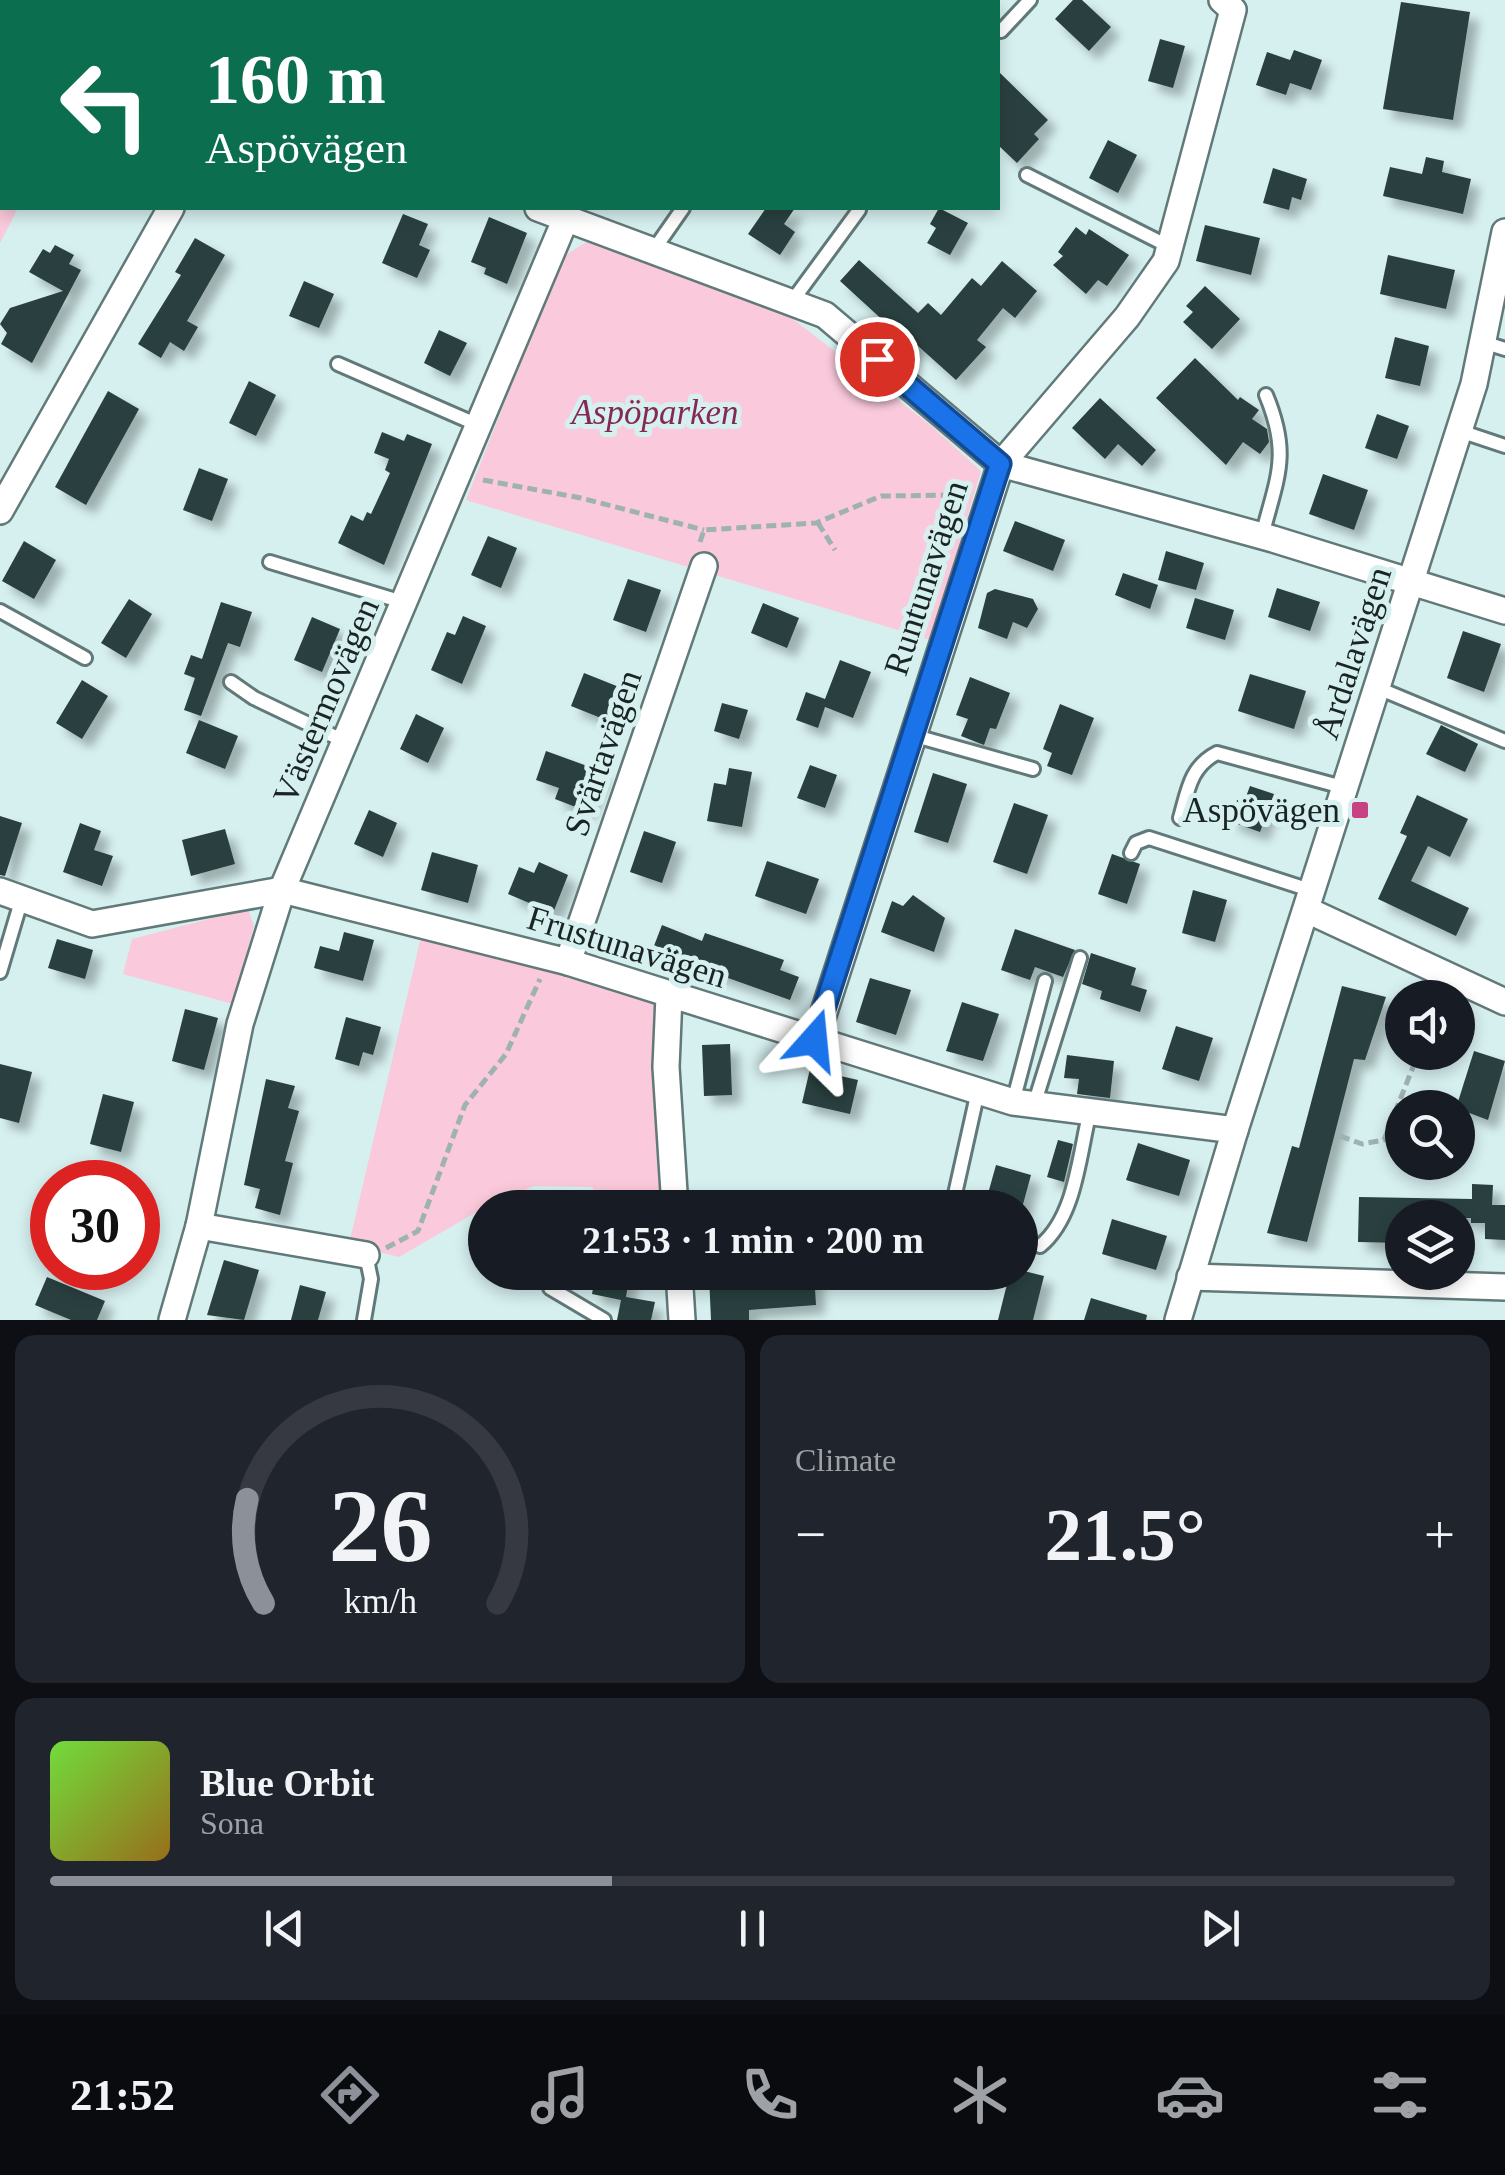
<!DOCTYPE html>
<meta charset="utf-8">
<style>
body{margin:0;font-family:"Times New Roman",serif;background:#20242c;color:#f1f3f6;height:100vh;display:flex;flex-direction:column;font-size:38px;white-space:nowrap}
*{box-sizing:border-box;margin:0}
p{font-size:32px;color:#9ea1a6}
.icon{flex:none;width:55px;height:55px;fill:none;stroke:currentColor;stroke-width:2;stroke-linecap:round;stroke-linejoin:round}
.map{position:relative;height:1320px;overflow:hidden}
.side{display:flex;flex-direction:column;gap:15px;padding:15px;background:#0d0f14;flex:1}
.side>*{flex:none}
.top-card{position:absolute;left:0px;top:0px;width:1000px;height:210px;box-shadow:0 5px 15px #0003;background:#0b6e4f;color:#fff;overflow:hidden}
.fabs{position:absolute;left:1385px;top:980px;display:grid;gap:20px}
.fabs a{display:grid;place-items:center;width:90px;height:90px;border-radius:50%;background:#171b24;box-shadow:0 5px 15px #0003;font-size:50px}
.speed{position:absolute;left:30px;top:1160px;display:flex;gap:20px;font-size:50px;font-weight:700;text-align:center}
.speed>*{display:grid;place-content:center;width:130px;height:130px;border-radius:50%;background:#171b24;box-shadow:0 5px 15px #0003;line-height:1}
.speed .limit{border:15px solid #d22;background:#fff;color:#111}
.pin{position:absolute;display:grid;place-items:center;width:85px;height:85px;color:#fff;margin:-42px;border:5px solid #fff;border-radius:50%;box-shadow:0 2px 10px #0007}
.me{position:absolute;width:110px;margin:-55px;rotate:18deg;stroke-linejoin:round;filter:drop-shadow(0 0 8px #0008)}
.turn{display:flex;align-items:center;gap:35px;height:210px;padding:0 40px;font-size:45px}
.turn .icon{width:130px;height:130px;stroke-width:2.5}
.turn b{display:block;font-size:70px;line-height:85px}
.big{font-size:75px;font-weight:600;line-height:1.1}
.side .tile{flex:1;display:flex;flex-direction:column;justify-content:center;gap:15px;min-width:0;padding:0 35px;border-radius:20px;background:#20242c}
.side .dial{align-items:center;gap:0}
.dial svg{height:260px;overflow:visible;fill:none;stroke:#363941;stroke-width:7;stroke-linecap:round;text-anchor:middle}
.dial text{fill:#f1f3f6;stroke:none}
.song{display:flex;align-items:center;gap:30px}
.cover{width:120px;height:120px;border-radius:15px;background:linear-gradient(135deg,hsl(100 70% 55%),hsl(40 70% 35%))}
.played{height:10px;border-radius:5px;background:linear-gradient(90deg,#8c9099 40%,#363941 40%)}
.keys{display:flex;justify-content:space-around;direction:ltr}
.heat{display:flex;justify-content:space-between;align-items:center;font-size:55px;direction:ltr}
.side .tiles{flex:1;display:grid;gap:15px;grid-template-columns:1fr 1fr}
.tile:last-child{grid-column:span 2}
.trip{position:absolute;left:468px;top:1190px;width:570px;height:100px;border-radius:50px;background:#171b24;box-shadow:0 5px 15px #0003;font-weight:600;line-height:100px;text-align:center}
.dock{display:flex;height:160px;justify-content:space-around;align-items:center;background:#090b0e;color:#9ea1a6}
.dock .icon{width:70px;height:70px}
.dock .current{color:#8c9099}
.dock b{font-size:45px;color:#f1f3f6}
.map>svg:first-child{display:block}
</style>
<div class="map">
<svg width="1505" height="1320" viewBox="0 0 1505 1320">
<defs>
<filter id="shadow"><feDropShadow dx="9" dy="9" stdDeviation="5" flood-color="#0004"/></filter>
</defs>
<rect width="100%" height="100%" fill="#d6efef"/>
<g fill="#fac9db">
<path d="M 0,0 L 97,2 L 2,2 L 2,208 L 18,208 L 0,243 Z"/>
<path d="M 588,241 L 789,316 L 929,424 L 981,471 L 931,640 L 466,500 L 554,278 L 567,254 Z"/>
<path d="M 240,911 L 249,912 L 254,926 L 233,1004 L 123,974 L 132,939 Z"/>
<path d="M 421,937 L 642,994 L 655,1005 L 661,1034 L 666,1207 L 605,1207 L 592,1187 L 534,1186 L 473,1214 L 399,1257 L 349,1244 Z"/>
</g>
<g fill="#2a3f3f" filter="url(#shadow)">
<path d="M 1073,0 L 1082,0 L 1111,27 L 1089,51 L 1055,19 Z"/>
<path d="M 1401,2 L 1470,12 L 1453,120 L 1383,109 Z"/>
<path d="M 1160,39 L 1185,46 L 1173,88 L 1148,81 Z"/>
<path d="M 1294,50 L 1322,60 L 1311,90 L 1290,83 L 1286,95 L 1256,85 L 1267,52 L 1290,60 Z"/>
<path d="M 998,71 L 1048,120 L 1034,134 L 1039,139 L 1017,163 L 998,145 Z"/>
<path d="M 1108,140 L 1137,155 L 1118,193 L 1089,178 Z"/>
<path d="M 1426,157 L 1444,161 L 1442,172 L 1471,179 L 1463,214 L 1383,196 L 1390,167 L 1422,174 Z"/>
<path d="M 1273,168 L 1307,179 L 1301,200 L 1292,197 L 1289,210 L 1263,203 Z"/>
<path d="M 766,208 L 795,208 L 784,224 L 795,232 L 780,255 L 748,234 Z"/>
<path d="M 939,208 L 968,223 L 950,255 L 927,243 L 936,228 L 930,224 Z"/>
<path d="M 403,214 L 428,224 L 419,245 L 430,250 L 417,278 L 382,263 Z"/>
<path d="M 489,217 L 527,233 L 507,284 L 484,274 L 486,268 L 471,262 Z"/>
<path d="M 1205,225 L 1260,238 L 1251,275 L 1196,261 Z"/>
<path d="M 1076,227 L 1086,235 L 1089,229 L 1129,255 L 1107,286 L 1098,280 L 1086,294 L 1053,265 L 1063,256 L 1058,252 Z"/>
<path d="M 195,238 L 225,255 L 187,321 L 198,327 L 184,351 L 170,342 L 161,358 L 138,344 L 181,275 L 175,272 Z"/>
<path d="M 55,245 L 74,255 L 69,264 L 81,270 L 32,363 L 1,344 L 7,333 L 0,324 L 10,308 L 63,291 L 29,272 L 43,249 L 50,253 Z"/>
<path d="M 1388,255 L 1455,270 L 1446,309 L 1380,294 Z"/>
<path d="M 859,260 L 918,313 L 928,303 L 941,315 L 972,278 L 981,286 L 1002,261 L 1037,291 L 1015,318 L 1003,308 L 977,340 L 986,347 L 956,380 L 917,345 L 909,353 L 895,339 L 899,335 L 840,281 Z"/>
<path d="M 304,281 L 334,294 L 319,328 L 289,316 Z"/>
<path d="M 1205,286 L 1240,319 L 1212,349 L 1183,322 L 1193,312 L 1186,306 Z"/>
<path d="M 439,330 L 467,343 L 450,376 L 424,363 Z"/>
<path d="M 1395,337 L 1429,346 L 1420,386 L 1385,378 Z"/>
<path d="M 1195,358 L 1238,400 L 1240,397 L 1259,410 L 1252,419 L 1267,429 L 1269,442 L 1260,454 L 1243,442 L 1226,465 L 1156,398 Z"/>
<path d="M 249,381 L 276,395 L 256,436 L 229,423 Z"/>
<path d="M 108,391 L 139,409 L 86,505 L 55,487 Z"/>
<path d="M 1100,398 L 1156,450 L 1142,466 L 1118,444 L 1105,459 L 1072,428 Z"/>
<path d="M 1377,414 L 1409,426 L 1397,459 L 1365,448 Z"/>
<path d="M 382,432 L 404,441 L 407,434 L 432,444 L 384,565 L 338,543 L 351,515 L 363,521 L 367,512 L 371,514 L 390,473 L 385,470 L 389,459 L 374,453 Z"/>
<path d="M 199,468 L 228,479 L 212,521 L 183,510 Z"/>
<path d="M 1323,474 L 1368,490 L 1354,530 L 1309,514 Z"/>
<path d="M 1015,521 L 1065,540 L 1053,571 L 1003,551 Z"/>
<path d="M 488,536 L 517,548 L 501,588 L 471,575 Z"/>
<path d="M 24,541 L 56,560 L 34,599 L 2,581 Z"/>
<path d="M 1166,551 L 1204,563 L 1196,590 L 1158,580 Z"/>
<path d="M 1123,573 L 1158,585 L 1150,609 L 1115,595 Z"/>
<path d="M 628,579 L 661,590 L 646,632 L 613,620 Z"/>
<path d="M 1277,588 L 1320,602 L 1310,631 L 1268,617 Z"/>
<path d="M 995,589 L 1033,599 L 1038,609 L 1027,628 L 1013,622 L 1007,639 L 978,628 L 987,593 Z"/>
<path d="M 1195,598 L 1234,610 L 1225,640 L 1186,628 Z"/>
<path d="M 129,599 L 152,614 L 126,658 L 101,643 Z"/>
<path d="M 221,602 L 252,612 L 240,647 L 228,643 L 201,716 L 184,710 L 195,678 L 184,674 L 191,655 L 202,659 Z"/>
<path d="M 763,603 L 799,618 L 787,648 L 751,633 Z"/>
<path d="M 463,616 L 486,626 L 462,684 L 431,670 L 447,632 L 455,635 Z"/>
<path d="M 312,617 L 340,629 L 322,672 L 294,660 Z"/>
<path d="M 1463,631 L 1501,644 L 1484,692 L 1447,678 Z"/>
<path d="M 840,660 L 871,672 L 853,718 L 825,707 L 818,728 L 796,720 L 806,692 L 825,699 Z"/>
<path d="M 584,673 L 624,689 L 611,722 L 571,706 Z"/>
<path d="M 1250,674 L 1306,691 L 1294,729 L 1238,711 Z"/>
<path d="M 970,677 L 1010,693 L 996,729 L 990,728 L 984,745 L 961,736 L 968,719 L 956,715 Z"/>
<path d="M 82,680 L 108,696 L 82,739 L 56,723 Z"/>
<path d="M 722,703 L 748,710 L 739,739 L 714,731 Z"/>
<path d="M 1060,704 L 1094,718 L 1072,775 L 1047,766 L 1052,753 L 1043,749 Z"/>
<path d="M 416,714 L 444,728 L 428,763 L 400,749 Z"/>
<path d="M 199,720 L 238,736 L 225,769 L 186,753 Z"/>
<path d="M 1441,725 L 1478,744 L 1465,772 L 1426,754 Z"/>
<path d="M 546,751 L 601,771 L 586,811 L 555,799 L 559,788 L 536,780 Z"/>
<path d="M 810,765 L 837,775 L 825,808 L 797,798 Z"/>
<path d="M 729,768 L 752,772 L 742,827 L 707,821 L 714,783 L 726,785 Z"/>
<path d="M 933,773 L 967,784 L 948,843 L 914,832 Z"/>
<path d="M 1250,786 L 1274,794 L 1260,832 L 1229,821 L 1237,800 L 1244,802 Z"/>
<path d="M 1417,795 L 1468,819 L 1450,857 L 1428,846 L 1411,881 L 1469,908 L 1456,936 L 1378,899 L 1407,836 L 1400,833 Z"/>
<path d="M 1014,803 L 1048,815 L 1027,874 L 993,862 Z"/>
<path d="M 369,810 L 397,823 L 383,857 L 354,844 Z"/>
<path d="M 0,816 L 22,823 L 5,876 L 0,875 Z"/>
<path d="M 80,823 L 101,831 L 94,850 L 113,856 L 102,886 L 63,872 Z"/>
<path d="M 225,829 L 235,864 L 191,876 L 182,840 Z"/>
<path d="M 644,831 L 676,842 L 662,883 L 630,872 Z"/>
<path d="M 432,852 L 478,865 L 468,903 L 421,890 Z"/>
<path d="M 1112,854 L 1140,864 L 1127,904 L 1098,894 Z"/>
<path d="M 767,861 L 819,879 L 806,914 L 755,896 Z"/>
<path d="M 539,862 L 568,875 L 553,913 L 508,894 L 519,867 L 534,873 Z"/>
<path d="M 1193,890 L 1227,900 L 1215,942 L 1182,933 Z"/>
<path d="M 913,895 L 945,918 L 934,952 L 881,932 L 892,901 L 903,906 Z"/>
<path d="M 662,925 L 702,941 L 705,933 L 784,960 L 780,970 L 799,977 L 790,1000 L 652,951 Z"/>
<path d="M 1015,929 L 1075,950 L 1063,977 L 1035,967 L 1030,980 L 1001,970 Z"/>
<path d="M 344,932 L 374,940 L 363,981 L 314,968 L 320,946 L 339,951 Z"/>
<path d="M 57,939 L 93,950 L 85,979 L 48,968 Z"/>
<path d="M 1091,953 L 1136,968 L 1131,985 L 1147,990 L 1140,1012 L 1100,999 L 1102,991 L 1082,984 Z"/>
<path d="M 870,978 L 911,990 L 896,1035 L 856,1022 Z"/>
<path d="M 1342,986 L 1386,997 L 1365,1060 L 1354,1059 L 1307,1242 L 1267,1233 L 1292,1146 L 1299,1148 Z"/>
<path d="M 962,1002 L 999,1014 L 983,1061 L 946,1051 Z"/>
<path d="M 185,1009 L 218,1018 L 204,1070 L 172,1061 Z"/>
<path d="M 346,1017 L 381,1027 L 373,1055 L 363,1052 L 359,1066 L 335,1059 Z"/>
<path d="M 1176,1026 L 1213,1038 L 1199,1081 L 1162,1069 Z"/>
<path d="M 730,1044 L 732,1095 L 704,1096 L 702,1045 Z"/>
<path d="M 1474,1051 L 1505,1061 L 1488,1120 L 1456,1108 Z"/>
<path d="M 1067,1055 L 1114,1061 L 1110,1098 L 1077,1094 L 1079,1079 L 1064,1078 Z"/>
<path d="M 0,1064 L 32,1072 L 19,1123 L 0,1118 Z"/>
<path d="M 810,1069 L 858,1080 L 850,1114 L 802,1103 Z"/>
<path d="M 266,1079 L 295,1086 L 288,1108 L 299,1111 L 285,1161 L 293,1163 L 280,1215 L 255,1208 L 260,1189 L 244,1185 Z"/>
<path d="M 103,1094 L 134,1102 L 121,1152 L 90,1144 Z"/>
<path d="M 1058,1140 L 1073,1144 L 1064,1182 L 1047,1177 Z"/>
<path d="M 1138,1143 L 1190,1160 L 1179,1196 L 1126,1180 Z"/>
<path d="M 996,1165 L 1031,1175 L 1022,1208 L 984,1208 Z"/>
<path d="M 1472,1184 L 1493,1185 L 1492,1205 L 1505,1205 L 1505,1240 L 1485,1239 L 1485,1223 L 1471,1223 L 1471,1218 L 1402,1218 L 1402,1243 L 1358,1242 L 1359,1197 L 1472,1199 Z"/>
<path d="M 1112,1219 L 1167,1236 L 1156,1270 L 1102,1254 Z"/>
<path d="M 224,1260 L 259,1270 L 244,1320 L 207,1315 Z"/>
<path d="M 1020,1270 L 1044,1276 L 1033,1320 L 998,1320 L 1010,1272 Z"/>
<path d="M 596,1272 L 630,1272 L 626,1297 L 655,1302 L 651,1320 L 617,1320 L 621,1300 L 592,1294 Z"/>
<path d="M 814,1272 L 816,1305 L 749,1310 L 749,1320 L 711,1320 L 709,1275 Z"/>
<path d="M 47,1277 L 105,1301 L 97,1320 L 71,1320 L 35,1305 Z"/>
<path d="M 300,1285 L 326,1292 L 318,1320 L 291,1320 Z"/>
<path d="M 1091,1298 L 1147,1315 L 1146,1320 L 1084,1320 Z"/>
</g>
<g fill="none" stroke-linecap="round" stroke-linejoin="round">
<defs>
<g id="lane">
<path d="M 1001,31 L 1030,0"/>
<path d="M 1027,175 L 1170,247"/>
<path d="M 653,251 L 683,208"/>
<path d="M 793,300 L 859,210"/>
<path d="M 1486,343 L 1505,349"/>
<path d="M 338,364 L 478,425"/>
<path d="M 1460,431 L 1505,446"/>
<path d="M 1262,536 C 1277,477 1291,455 1266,395"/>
<path d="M 270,562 L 406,603"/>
<path d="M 0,611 L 85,658"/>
<path d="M 231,682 L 254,698 L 346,742"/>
<path d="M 1378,688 L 1505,741"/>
<path d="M 912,735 L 1033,769"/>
<path d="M 1180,818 C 1188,790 1190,767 1217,753 L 1346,788"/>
<path d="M 1131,853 L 1136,843 L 1149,838 L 1313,891"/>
<path d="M 0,972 L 22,898"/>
<path d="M 1013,1102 L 1045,981"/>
<path d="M 1034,1105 L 1080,958"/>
<path d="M 953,1203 L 978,1091"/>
<path d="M 1040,1246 C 1076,1217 1079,1154 1090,1111"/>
<path d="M 902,1272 L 923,1279"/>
<path d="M 550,1288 L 604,1320"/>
<path d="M 364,1320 L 371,1279 L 366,1255"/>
</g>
<g id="street">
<path d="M 276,0 L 279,2"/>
<path d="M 243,2 L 243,0"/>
<path d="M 315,2 L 318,0"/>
<path d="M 538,208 L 825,315 L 1001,464 L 1273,539 L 1505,611"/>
<path d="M 0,511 L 171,208"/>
<path d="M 0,891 L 92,924 L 282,890 L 568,962 L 1013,1102 L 1235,1130"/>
<path d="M 1307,910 L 1505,1002"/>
<path d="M 568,962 L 704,566"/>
<path d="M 669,996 L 666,1067 L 675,1208"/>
<path d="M 815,1040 L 1001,464 L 1127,317 L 1166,261 L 1233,10 L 1222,0"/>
<path d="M 199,1226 L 366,1255"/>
<path d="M 679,1272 L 682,1320"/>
<path d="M 1190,1277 L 1505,1287"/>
<path d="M 172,1320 L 199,1226 L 240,1024 L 282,890 L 566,218"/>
<path d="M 1178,1320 L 1235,1130 L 1474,384 L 1505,232"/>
</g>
</defs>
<use href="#lane" stroke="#627979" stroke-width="18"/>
<use href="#street" stroke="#627979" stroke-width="30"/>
<g stroke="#9eb2b2" stroke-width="5" stroke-dasharray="10 5" stroke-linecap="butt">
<path d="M 483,480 L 581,498 L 704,530"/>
<path d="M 818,523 L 835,550"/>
<path d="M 700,542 L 704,530 L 816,523 L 881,496 L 964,495"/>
<path d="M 1340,1136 L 1362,1144 L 1384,1140 L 1419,1052"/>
<path d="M 386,1248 L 418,1231 L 465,1105 L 506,1054 L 540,979"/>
</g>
<use href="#lane" stroke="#fff" stroke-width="12"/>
<use href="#street" stroke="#fff" stroke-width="25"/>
</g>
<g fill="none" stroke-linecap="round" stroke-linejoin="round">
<defs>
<path id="route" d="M 814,1040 L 1000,464 L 877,359"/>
</defs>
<use href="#route" stroke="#114b97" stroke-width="25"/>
<use href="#route" stroke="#1a73e8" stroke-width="18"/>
</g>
<rect fill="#c84283" stroke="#d6efef" stroke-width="4" x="1350" y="800" width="20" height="20" rx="5"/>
<g text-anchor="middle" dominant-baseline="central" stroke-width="10" stroke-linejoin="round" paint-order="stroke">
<g font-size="35" font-style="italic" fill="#842854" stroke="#d6efef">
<text x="655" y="412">Aspöparken</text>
</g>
<g font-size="35" fill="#1a2424" stroke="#d6efef">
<text transform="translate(926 578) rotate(-72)">Runtunavägen</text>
<text transform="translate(1353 653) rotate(-72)">Årdalavägen</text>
<text transform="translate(326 701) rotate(-67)">Västermovägen</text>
<text transform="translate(603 753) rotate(-71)">Svärtavägen</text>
<text transform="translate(627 947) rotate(17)">Frustunavägen</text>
</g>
<g font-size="35" fill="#1a2424" stroke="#d6efef" text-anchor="end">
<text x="1340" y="810">Aspövägen</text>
</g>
</g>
</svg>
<div class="fabs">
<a><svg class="icon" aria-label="sound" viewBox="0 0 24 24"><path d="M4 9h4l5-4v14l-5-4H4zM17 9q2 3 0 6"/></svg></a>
<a><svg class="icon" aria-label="search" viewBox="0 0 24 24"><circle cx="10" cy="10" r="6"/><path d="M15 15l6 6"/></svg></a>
<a><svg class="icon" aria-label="layers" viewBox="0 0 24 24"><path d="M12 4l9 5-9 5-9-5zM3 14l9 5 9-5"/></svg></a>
</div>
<div class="speed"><div class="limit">30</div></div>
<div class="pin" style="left:877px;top:359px;background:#d93025"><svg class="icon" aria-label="arrive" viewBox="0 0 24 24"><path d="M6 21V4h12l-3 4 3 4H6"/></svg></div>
<svg class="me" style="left:814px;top:1040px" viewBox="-20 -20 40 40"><path d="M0-17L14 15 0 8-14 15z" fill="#1a73e8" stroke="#fff" stroke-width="4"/></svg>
<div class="trip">21:53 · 1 min · 200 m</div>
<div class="top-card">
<div class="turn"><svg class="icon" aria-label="left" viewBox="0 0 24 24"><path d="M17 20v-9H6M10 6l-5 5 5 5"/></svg><div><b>160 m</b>Aspövägen</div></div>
</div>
</div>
<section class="side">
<div class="tiles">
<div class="tile dial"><svg viewBox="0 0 100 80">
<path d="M14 69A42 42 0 1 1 86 69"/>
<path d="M14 69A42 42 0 0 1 9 37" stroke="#8c9099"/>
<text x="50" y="56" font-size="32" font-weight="700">26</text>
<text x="50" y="72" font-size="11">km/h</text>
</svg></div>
<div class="tile"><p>Climate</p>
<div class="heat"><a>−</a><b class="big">21.5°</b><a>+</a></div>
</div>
<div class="tile">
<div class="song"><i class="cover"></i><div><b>Blue Orbit</b><p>Sona</p></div></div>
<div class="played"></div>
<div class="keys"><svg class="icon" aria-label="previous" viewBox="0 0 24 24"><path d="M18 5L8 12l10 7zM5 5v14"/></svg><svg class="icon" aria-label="pause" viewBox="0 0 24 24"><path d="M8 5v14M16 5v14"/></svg><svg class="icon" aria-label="next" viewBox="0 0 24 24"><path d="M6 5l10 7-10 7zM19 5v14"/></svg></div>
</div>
</div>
</section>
<nav class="dock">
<b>21:52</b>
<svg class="icon current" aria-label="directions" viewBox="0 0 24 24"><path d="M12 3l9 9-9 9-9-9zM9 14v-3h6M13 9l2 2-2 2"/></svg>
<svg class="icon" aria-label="music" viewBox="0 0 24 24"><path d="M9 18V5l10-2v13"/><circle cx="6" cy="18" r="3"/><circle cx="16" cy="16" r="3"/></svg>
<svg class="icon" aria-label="phone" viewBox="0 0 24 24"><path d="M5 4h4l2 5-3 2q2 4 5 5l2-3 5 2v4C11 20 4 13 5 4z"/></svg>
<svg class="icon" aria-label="climate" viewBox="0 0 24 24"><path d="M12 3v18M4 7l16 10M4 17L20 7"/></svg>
<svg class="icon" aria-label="car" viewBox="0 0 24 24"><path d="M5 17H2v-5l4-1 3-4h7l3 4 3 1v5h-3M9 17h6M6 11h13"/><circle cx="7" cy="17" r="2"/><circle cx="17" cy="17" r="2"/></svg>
<svg class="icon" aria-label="filters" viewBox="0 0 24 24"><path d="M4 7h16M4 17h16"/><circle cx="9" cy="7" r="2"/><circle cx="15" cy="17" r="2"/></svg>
</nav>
